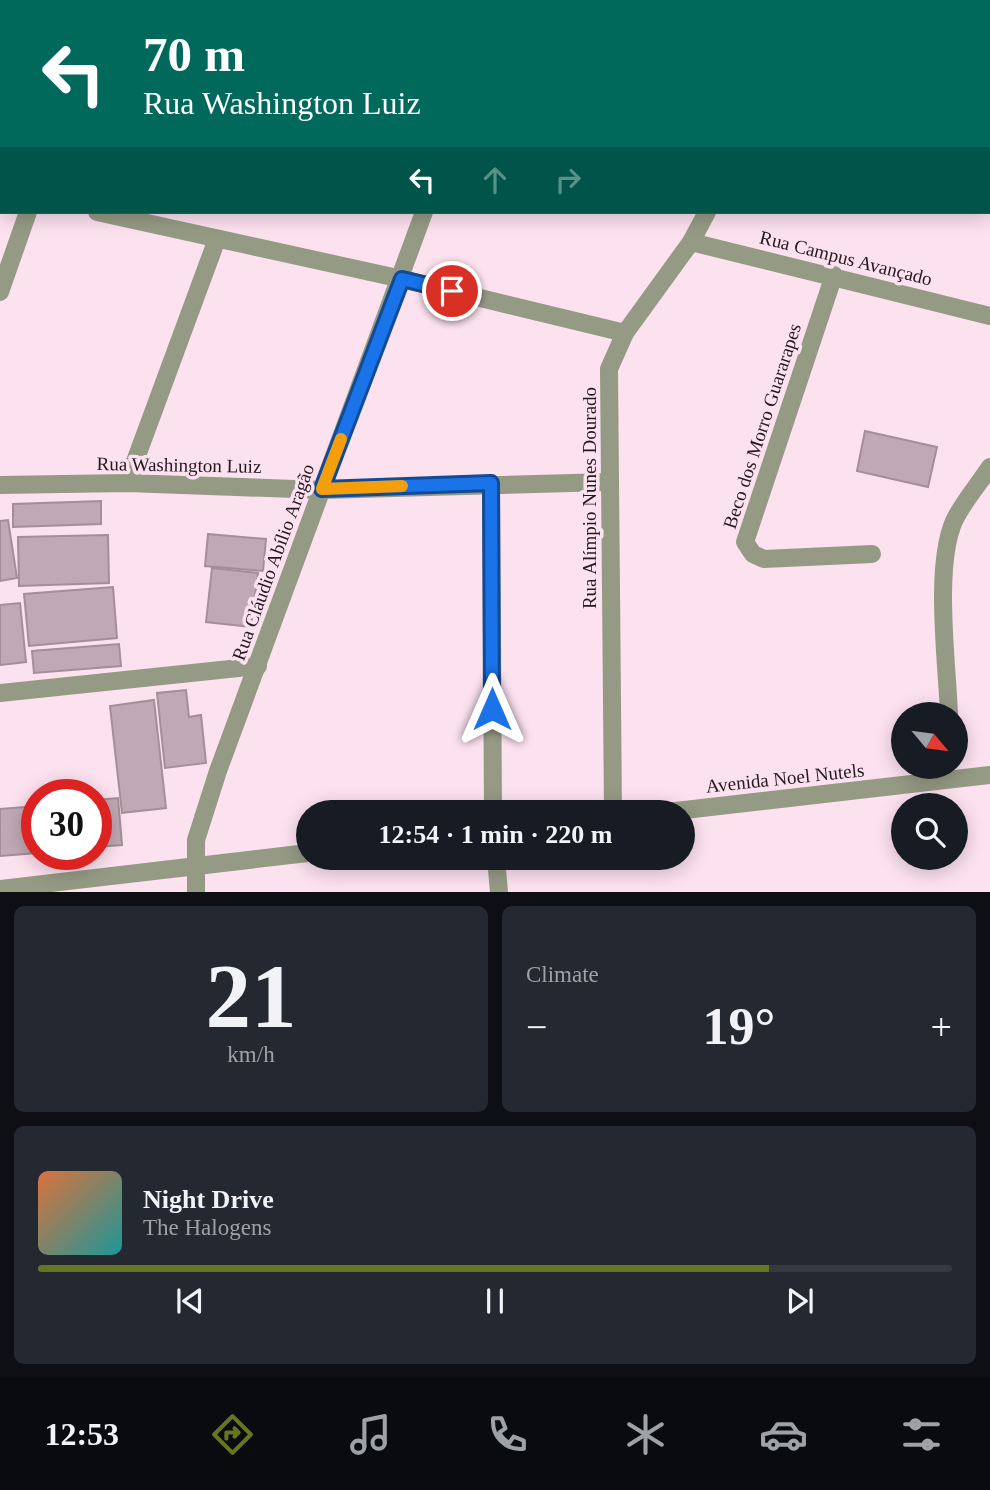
<!DOCTYPE html>
<meta charset="utf-8">
<style>
body{margin:0;font-family:Georgia,serif;background:#242831;color:#f1f3f6;height:100vh;display:flex;flex-direction:column;font-size:26px;white-space:nowrap}
*{box-sizing:border-box;margin:0}
p{font-size:23px;color:#9ea1a6}
.icon{flex:none;width:38px;height:38px;fill:none;stroke:currentColor;stroke-width:2;stroke-linecap:round;stroke-linejoin:round}
.map{position:relative;height:892px;overflow:hidden}
.side{display:flex;flex-direction:column;gap:14px;padding:14px;background:#0d0f14;flex:1}
.side>*{flex:none}
.banner{position:absolute;left:0px;top:0px;width:990px;height:214px;box-shadow:0 4px 18px #0003;background:#00695c;color:#fff;overflow:hidden}
.needle{width:46px;rotate:119deg}
.buttons{position:absolute;left:891px;top:702px;display:grid;gap:14px}
.buttons a{display:grid;place-items:center;width:77px;height:77px;border-radius:50%;background:#171b24;box-shadow:0 4px 18px #0003;font-size:35px}
.speed{position:absolute;left:21px;top:779px;display:flex;gap:14px;font-size:35px;font-weight:700;text-align:center}
.speed>*{display:grid;place-content:center;width:91px;height:91px;border-radius:50%;background:#171b24;box-shadow:0 4px 18px #0003;line-height:1}
.speed .limit{border:10px solid #d22;background:#fff;color:#111}
.pin{position:absolute;display:grid;place-items:center;width:60px;height:60px;color:#fff;margin:-30px;border:4px solid #fff;border-radius:50%;box-shadow:0 2px 7px #0007}
.me{position:absolute;width:77px;margin:-38px;rotate:0deg;stroke-linejoin:round;filter:drop-shadow(0 0 5px #0008)}
.turn{display:flex;align-items:center;gap:24px;height:147px;padding:0 28px;font-size:32px}
.turn .icon{width:91px;height:91px;stroke-width:2.5}
.turn b{display:block;font-size:49px;line-height:60px}
.lanes{display:flex;align-items:center;height:66px;padding:0 28px;background:#0003;justify-content:center;gap:35px;direction:ltr}
.lanes .off{opacity:.35}
.big{font-size:52px;font-weight:700;line-height:1.1}
.side .tile{flex:1;display:flex;flex-direction:column;justify-content:center;gap:10px;min-width:0;padding:0 24px;border-radius:10px;background:#242831}
.side .dial{align-items:center;gap:0}
.dial b{font-size:91px;line-height:1}
.song{display:flex;align-items:center;gap:21px}
.cover{width:84px;height:84px;border-radius:10px;background:linear-gradient(135deg,hsl(20 70% 55%),hsl(180 70% 35%))}
.played{height:7px;border-radius:4px;background:linear-gradient(90deg,#667521 80%,#363941 80%)}
.keys{display:flex;justify-content:space-around;direction:ltr}
.heat{display:flex;justify-content:space-between;align-items:center;font-size:38px;direction:ltr}
.side .tiles{flex:1;display:grid;gap:14px;grid-template-columns:1fr 1fr}
.tile:last-child{grid-column:span 2}
.trip{position:absolute;left:296px;top:800px;width:399px;height:70px;border-radius:35px;background:#171b24;box-shadow:0 4px 18px #0003;font-weight:700;line-height:70px;text-align:center}
.tab-bar{display:flex;height:112px;justify-content:space-around;align-items:center;background:#090b0e;color:#9ea1a6}
.tab-bar .icon{width:49px;height:49px}
.tab-bar .selected{color:#667521}
.tab-bar b{font-size:32px;color:#f1f3f6}
.map>svg:first-child{display:block}
</style>
<div class="map">
<svg width="990" height="892" viewBox="0 0 990 892">
<rect width="100%" height="100%" fill="#fce1ef"/>
<g fill="#c1a8b5" stroke="#a68d9a" stroke-width="2">
<path d="M 865,431 L 937,447 L 928,487 L 857,471 Z"/>
<path d="M 101,501 L 101,524 L 13,527 L 13,504 Z"/>
<path d="M 8,520 L 17,578 L 0,581 L 0,521 Z"/>
<path d="M 208,534 L 266,539 L 263,571 L 205,566 Z"/>
<path d="M 108,535 L 109,583 L 19,586 L 18,537 Z"/>
<path d="M 212,568 L 258,573 L 251,627 L 206,622 Z"/>
<path d="M 113,587 L 117,638 L 29,646 L 24,594 Z"/>
<path d="M 20,603 L 26,662 L 0,665 L 0,605 Z"/>
<path d="M 119,644 L 121,666 L 34,673 L 32,651 Z"/>
<path d="M 186,690 L 189,717 L 201,715 L 206,763 L 165,768 L 157,693 Z"/>
<path d="M 154,700 L 166,808 L 122,813 L 110,706 Z"/>
<path d="M 118,798 L 122,845 L 96,847 L 96,800 Z"/>
<path d="M 37,806 L 37,853 L 0,856 L 0,809 Z"/>
</g>
<g fill="none" stroke-linecap="round" stroke-linejoin="round">
<g stroke="#959a85" stroke-width="18">
<path d="M 13,0 L 19,2"/>
<path d="M 100,2 L 100,0"/>
<path d="M 496,2 L 497,0"/>
<path d="M 766,2 L 766,0"/>
<path d="M 0,190 L 2,191"/>
<path d="M 97,212 L 402,279 L 625,333"/>
<path d="M 691,242 L 990,316"/>
<path d="M 834,275 L 745,542 L 753,554 L 764,559 L 872,554"/>
<path d="M 0,292 L 28,212"/>
<path d="M 127,483 L 217,239"/>
<path d="M 491,483 L 493,812"/>
<path d="M 0,485 L 127,483 L 322,490 L 609,482"/>
<path d="M 0,693 L 258,666"/>
<path d="M 949,714 C 947,662 934,567 954,521 C 963,502 979,484 990,467"/>
<path d="M 613,812 L 609,369 L 625,333 L 691,242 L 707,212"/>
<path d="M 496,858 L 499,892"/>
<path d="M 196,892 L 196,840 L 218,771 L 424,212"/>
</g>
<g stroke="#959a85" stroke-width="18">
<path d="M 667,812 L 990,775"/>
<path d="M 0,889 L 308,853"/>
</g>
</g>
<g fill="none" stroke-linecap="round" stroke-linejoin="round">
<defs>
<path id="route" d="M 452,291 L 402,279 L 322,489 L 491,483 L 492,709"/>
</defs>
<use href="#route" stroke="#114b97" stroke-width="18"/>
<use href="#route" stroke="#1a73e8" stroke-width="12"/>
<path stroke="#f59e0b" stroke-width="12" d="M 341,439 L 322,489 L 402,486"/>
</g>
<g text-anchor="middle" dominant-baseline="central" stroke-width="7" stroke-linejoin="round" paint-order="stroke">
<g font-size="19" fill="#231a1f" stroke="#fce1ef">
<text transform="translate(846 258) rotate(14)">Rua Campus Avançado</text>
<text transform="translate(762 426) rotate(-72)">Beco dos Morro Guararapes</text>
<text transform="translate(179 465) rotate(1)">Rua Washington Luiz</text>
<text transform="translate(589 498) rotate(-90)">Rua Alímpio Nunes Dourado</text>
<text transform="translate(273 562) rotate(-70)">Rua Cláudio Abílio Aragão</text>
<text transform="translate(785 778) rotate(-6)">Avenida Noel Nutels</text>
</g>
</g>
</svg>
<div class="buttons">
<a><svg class="needle" viewBox="-14 -14 28 28"><path d="M0-13l5 13h-10z" fill="#e53935"/><path d="M0 13l5-13h-10z" fill="#9ea1a6"/></svg></a>
<a><svg class="icon" aria-label="search" viewBox="0 0 24 24"><circle cx="10" cy="10" r="6"/><path d="M15 15l6 6"/></svg></a>
</div>
<div class="speed"><div class="limit">30</div></div>
<div class="pin" style="left:452px;top:291px;background:#d93025"><svg class="icon" aria-label="arrive" viewBox="0 0 24 24"><path d="M6 21V4h12l-3 4 3 4H6"/></svg></div>
<svg class="me" style="left:492px;top:709px" viewBox="-20 -20 40 40"><path d="M0-17L14 15 0 8-14 15z" fill="#1a73e8" stroke="#fff" stroke-width="4"/></svg>
<div class="trip">12:54 · 1 min · 220 m</div>
<div class="banner">
<div class="turn"><svg class="icon" aria-label="left" viewBox="0 0 24 24"><path d="M17 20v-9H6M10 6l-5 5 5 5"/></svg><div><b>70 m</b>Rua Washington Luiz</div></div>
<div class="lanes"><svg class="icon" aria-label="left" viewBox="0 0 24 24"><path d="M17 20v-9H6M10 6l-5 5 5 5"/></svg><svg class="icon off" aria-label="ahead" viewBox="0 0 24 24"><path d="M12 20V5M6 11l6-6 6 6"/></svg><svg class="icon off" aria-label="right" viewBox="0 0 24 24"><path d="M7 20v-9h11M14 6l5 5-5 5"/></svg></div>
</div>
</div>
<section class="side">
<div class="tiles">
<div class="tile dial"><b>21</b><p>km/h</p></div>
<div class="tile"><p>Climate</p>
<div class="heat"><a>−</a><b class="big">19°</b><a>+</a></div>
</div>
<div class="tile">
<div class="song"><i class="cover"></i><div><b>Night Drive</b><p>The Halogens</p></div></div>
<div class="played"></div>
<div class="keys"><svg class="icon" aria-label="previous" viewBox="0 0 24 24"><path d="M18 5L8 12l10 7zM5 5v14"/></svg><svg class="icon" aria-label="pause" viewBox="0 0 24 24"><path d="M8 5v14M16 5v14"/></svg><svg class="icon" aria-label="next" viewBox="0 0 24 24"><path d="M6 5l10 7-10 7zM19 5v14"/></svg></div>
</div>
</div>
</section>
<nav class="tab-bar">
<b>12:53</b>
<svg class="icon selected" aria-label="directions" viewBox="0 0 24 24"><path d="M12 3l9 9-9 9-9-9zM9 14v-3h6M13 9l2 2-2 2"/></svg>
<svg class="icon" aria-label="music" viewBox="0 0 24 24"><path d="M9 18V5l10-2v13"/><circle cx="6" cy="18" r="3"/><circle cx="16" cy="16" r="3"/></svg>
<svg class="icon" aria-label="phone" viewBox="0 0 24 24"><path d="M5 4h4l2 5-3 2q2 4 5 5l2-3 5 2v4C11 20 4 13 5 4z"/></svg>
<svg class="icon" aria-label="climate" viewBox="0 0 24 24"><path d="M12 3v18M4 7l16 10M4 17L20 7"/></svg>
<svg class="icon" aria-label="car" viewBox="0 0 24 24"><path d="M5 17H2v-5l4-1 3-4h7l3 4 3 1v5h-3M9 17h6M6 11h13"/><circle cx="7" cy="17" r="2"/><circle cx="17" cy="17" r="2"/></svg>
<svg class="icon" aria-label="filters" viewBox="0 0 24 24"><path d="M4 7h16M4 17h16"/><circle cx="9" cy="7" r="2"/><circle cx="15" cy="17" r="2"/></svg>
</nav>
